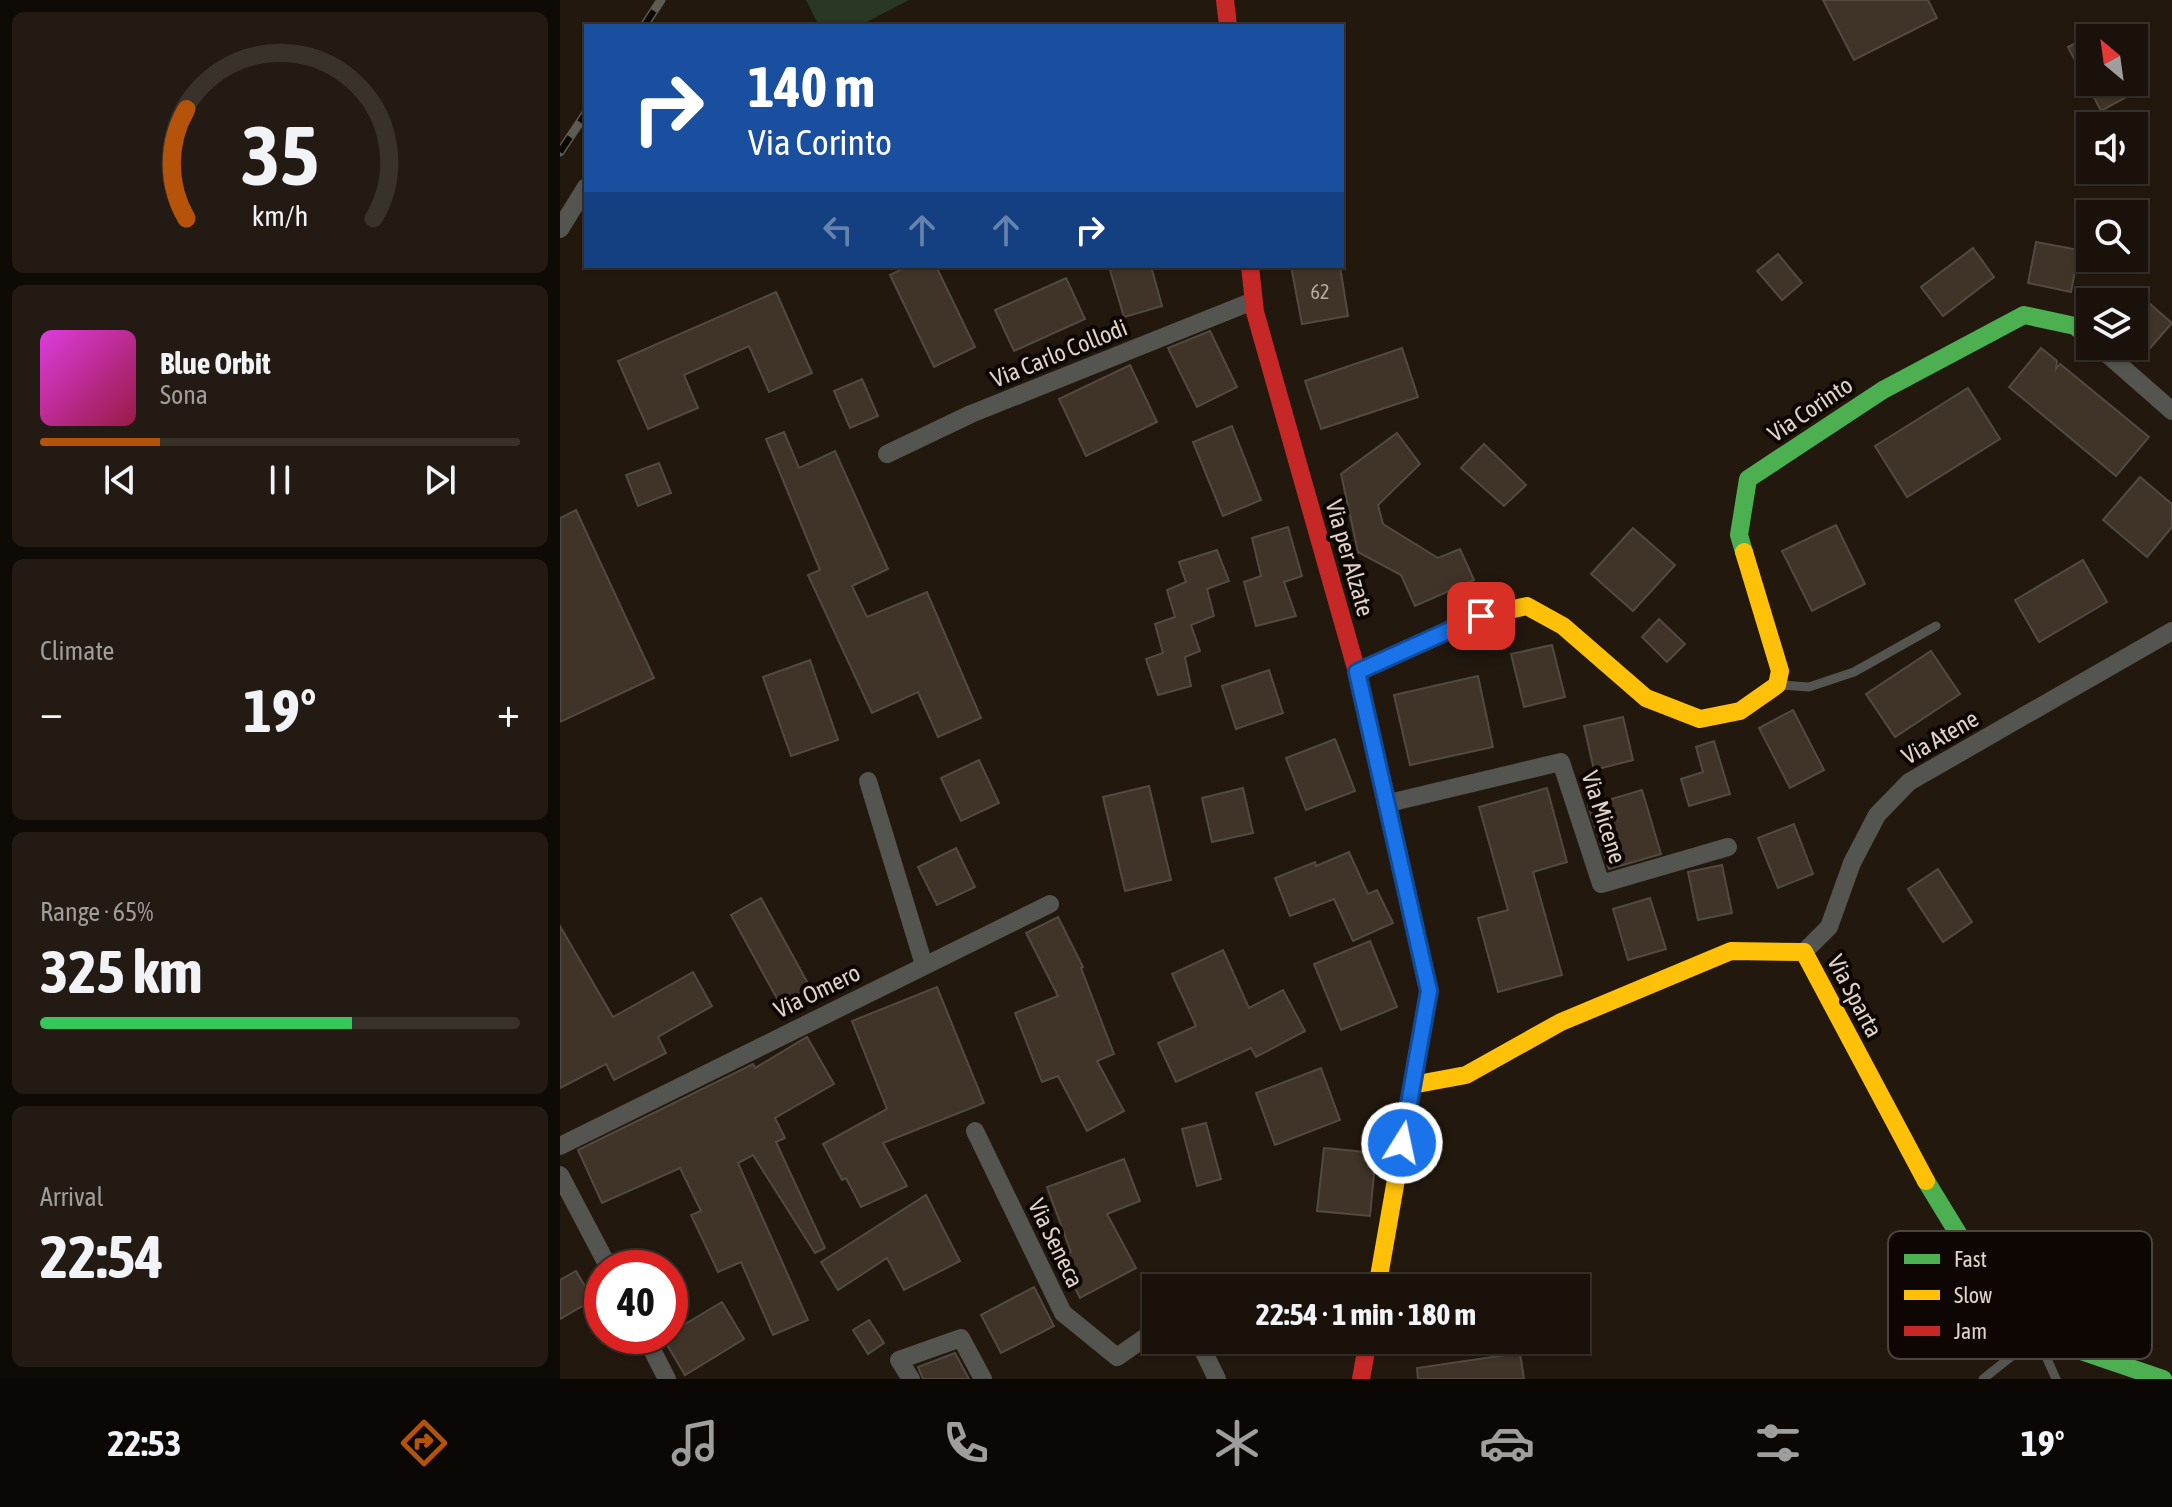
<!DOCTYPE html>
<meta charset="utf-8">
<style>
body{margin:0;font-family:"Asap Condensed",sans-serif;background:#231b13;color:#f1f3f6;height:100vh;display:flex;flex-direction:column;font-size:30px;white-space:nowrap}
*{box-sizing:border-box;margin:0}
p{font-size:26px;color:#9f9e9c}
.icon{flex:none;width:44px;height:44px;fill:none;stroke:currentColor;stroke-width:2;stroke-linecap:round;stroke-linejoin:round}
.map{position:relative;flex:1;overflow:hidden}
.sheet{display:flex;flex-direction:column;gap:12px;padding:12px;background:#0e0a06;width:560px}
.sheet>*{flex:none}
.hud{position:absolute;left:24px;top:24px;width:760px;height:244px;border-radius:0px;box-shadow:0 2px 6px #0004,0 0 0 2px #38322b;background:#1a4fa0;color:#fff;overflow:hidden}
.needle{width:52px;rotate:331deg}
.fabs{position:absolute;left:1516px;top:24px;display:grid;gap:16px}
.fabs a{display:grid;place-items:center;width:72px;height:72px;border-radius:0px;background:#1a120a;box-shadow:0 2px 6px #0004,0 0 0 2px #38322b;font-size:40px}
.speed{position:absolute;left:24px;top:1250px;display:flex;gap:16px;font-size:40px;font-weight:700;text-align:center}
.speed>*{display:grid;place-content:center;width:104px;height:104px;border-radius:50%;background:#1a120a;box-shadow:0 2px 6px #0004,0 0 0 2px #38322b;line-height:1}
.speed .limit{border:12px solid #d22;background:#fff;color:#111}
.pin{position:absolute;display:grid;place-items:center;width:68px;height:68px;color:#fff;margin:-34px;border-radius:16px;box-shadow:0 4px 12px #0006}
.me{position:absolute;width:88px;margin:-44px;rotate:10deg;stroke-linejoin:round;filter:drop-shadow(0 0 6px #0008)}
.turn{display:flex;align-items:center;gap:28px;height:168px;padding:0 32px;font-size:36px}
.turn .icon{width:104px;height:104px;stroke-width:2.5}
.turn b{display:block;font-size:56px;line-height:68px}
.lanes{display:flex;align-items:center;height:76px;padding:0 32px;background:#0003;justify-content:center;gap:40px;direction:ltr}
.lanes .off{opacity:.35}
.big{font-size:60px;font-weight:700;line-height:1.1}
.sheet .widget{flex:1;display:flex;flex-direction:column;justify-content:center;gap:12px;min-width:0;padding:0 28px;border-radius:12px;background:#231b13}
.sheet .dial{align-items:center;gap:0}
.dial svg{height:208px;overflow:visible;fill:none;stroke:#38322b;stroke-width:7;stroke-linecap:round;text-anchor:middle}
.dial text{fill:#f1f3f6;stroke:none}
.song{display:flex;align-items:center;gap:24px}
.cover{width:96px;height:96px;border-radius:12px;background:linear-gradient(135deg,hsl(300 70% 55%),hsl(340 70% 35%))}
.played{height:8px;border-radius:4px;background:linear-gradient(90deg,#b45309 25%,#38322b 25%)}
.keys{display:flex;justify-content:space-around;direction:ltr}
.heat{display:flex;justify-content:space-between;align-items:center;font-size:44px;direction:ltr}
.charge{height:12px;border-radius:6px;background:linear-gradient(90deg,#34c759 65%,#38322b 0)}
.trip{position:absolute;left:582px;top:1274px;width:448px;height:80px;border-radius:0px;background:#1a120a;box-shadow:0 2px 6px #0004,0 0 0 2px #38322b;font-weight:700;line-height:80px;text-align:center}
.tabs{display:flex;height:128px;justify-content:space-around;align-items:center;background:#0a0704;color:#9f9e9c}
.tabs .icon{width:56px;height:56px}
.tabs .active{color:#b45309}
.tabs b{font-size:36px;color:#f1f3f6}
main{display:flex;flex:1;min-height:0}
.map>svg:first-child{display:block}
</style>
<main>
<section class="sheet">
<div class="widget dial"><svg viewBox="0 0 100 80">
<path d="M14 69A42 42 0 1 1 86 69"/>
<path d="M14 69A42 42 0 0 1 14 27" stroke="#b45309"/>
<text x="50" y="56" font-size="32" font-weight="700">35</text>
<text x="50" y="72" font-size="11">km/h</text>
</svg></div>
<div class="widget">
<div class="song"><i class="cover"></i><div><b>Blue Orbit</b><p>Sona</p></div></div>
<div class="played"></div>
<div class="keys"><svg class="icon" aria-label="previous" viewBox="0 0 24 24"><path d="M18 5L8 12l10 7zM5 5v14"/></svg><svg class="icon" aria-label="pause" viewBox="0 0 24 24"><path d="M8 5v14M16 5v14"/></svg><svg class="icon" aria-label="next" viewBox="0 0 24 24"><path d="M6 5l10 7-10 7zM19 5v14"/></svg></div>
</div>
<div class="widget"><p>Climate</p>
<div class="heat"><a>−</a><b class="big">19°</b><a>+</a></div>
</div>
<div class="widget"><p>Range · 65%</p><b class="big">325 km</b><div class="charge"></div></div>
<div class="widget"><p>Arrival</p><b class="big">22:54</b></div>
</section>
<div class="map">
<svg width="1612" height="1379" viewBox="0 0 1612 1379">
<rect width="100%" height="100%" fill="#22180e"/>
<path fill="#283824" d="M 246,0 L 349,0 L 299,26 L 259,26 Z"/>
<g fill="#403428" stroke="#524a41" stroke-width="2">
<path d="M 1263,0 L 1368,0 L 1377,18 L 1294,60 Z"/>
<path d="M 1530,36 L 1530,82 L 1563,82 L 1570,95 L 1541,111 L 1508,47 Z"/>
<path d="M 1476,242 L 1519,250 L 1511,292 L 1468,283 Z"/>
<path d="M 1413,248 L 1434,277 L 1383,316 L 1361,287 Z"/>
<path d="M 1218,254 L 1242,283 L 1222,300 L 1197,271 Z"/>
<path d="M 348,266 L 376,266 L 415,347 L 374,367 L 330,275 Z"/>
<path d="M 566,266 L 591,266 L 602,306 L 564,317 L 550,270 Z"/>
<path d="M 731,266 L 780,266 L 788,316 L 742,324 Z"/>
<path d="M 506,278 L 525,319 L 454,351 L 435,310 Z"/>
<path d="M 1574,290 L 1612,323 L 1584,355 L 1574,347 Z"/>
<path d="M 216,292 L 252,373 L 209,392 L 189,346 L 124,375 L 138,408 L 88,429 L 58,361 Z"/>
<path d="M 650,331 L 677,387 L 637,407 L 608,348 Z"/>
<path d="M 842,348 L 858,397 L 761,429 L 745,381 Z"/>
<path d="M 1481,348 L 1497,361 L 1496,369 L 1500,364 L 1589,437 L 1556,476 L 1449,387 Z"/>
<path d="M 570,365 L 597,422 L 526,456 L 499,399 Z"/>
<path d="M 302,379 L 318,416 L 290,428 L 274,391 Z"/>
<path d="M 1408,388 L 1440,439 L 1347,497 L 1315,446 Z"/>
<path d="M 672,426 L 701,500 L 663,516 L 633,442 Z"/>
<path d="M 224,432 L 239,468 L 275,451 L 328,569 L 292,586 L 307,617 L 367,592 L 421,718 L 378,737 L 358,692 L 312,713 L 248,575 L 260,570 L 206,439 Z"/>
<path d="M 837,433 L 860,464 L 818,505 L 823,524 L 878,558 L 900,549 L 914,580 L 855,606 L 841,575 L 798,552 L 781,474 Z"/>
<path d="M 924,444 L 966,485 L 944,506 L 901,468 Z"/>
<path d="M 99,463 L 111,493 L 78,506 L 66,475 Z"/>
<path d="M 1580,477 L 1612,504 L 1612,527 L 1587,557 L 1543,520 Z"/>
<path d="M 16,510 L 94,678 L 0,722 L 0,518 Z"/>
<path d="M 1276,525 L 1305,584 L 1252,611 L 1222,551 Z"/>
<path d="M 728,527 L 742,576 L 724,582 L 736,616 L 696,626 L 684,582 L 701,576 L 692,538 Z"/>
<path d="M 1073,528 L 1115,565 L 1073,611 L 1031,574 Z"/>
<path d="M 657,550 L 669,581 L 647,589 L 654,616 L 631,625 L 640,651 L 625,657 L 631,686 L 598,695 L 586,659 L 603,653 L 595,624 L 615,617 L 607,590 L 626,582 L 619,562 Z"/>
<path d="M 1523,560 L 1547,602 L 1479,642 L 1455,600 Z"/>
<path d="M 1099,619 L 1125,644 L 1107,662 L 1082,637 Z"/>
<path d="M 992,645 L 1005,697 L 964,707 L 951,654 Z"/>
<path d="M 1371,651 L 1400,694 L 1335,737 L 1306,694 Z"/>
<path d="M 250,660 L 278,740 L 231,756 L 203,677 Z"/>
<path d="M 709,670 L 723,713 L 676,729 L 662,686 Z"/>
<path d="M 918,676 L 933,747 L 850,765 L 834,695 Z"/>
<path d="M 1233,710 L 1264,770 L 1230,788 L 1199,728 Z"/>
<path d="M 1063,717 L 1073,760 L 1034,770 L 1024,726 Z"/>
<path d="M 775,739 L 795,791 L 746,810 L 726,758 Z"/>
<path d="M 1154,741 L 1170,794 L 1129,806 L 1121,779 L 1143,772 L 1136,747 Z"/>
<path d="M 419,760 L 439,803 L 401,821 L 381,778 Z"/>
<path d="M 589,786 L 611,880 L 565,891 L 543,797 Z"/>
<path d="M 683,788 L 693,833 L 652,842 L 642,798 Z"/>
<path d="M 987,788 L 1007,862 L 973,872 L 1002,975 L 938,992 L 918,918 L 948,910 L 919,807 Z"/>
<path d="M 1082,790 L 1101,854 L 1049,869 L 1028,806 Z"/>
<path d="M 1234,824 L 1253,874 L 1218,888 L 1198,838 Z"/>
<path d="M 396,848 L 415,887 L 377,905 L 358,867 Z"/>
<path d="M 789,852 L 808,894 L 817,890 L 833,923 L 793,941 L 774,899 L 730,916 L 715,878 L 755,862 L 756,866 Z"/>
<path d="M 1162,865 L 1172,913 L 1138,920 L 1128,872 Z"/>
<path d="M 1378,869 L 1412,922 L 1383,942 L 1348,889 Z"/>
<path d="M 201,898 L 250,987 L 220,1004 L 171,915 Z"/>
<path d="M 1090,898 L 1106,949 L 1068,960 L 1053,909 Z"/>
<path d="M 498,917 L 523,967 L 521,968 L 554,1054 L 537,1061 L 564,1111 L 527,1131 L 498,1076 L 482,1082 L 455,1013 L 498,996 L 466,933 Z"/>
<path d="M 0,926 L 53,1017 L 133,972 L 152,1006 L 98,1037 L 106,1053 L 54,1080 L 46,1064 L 0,1088 Z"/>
<path d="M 810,941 L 837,1007 L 781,1030 L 754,964 Z"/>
<path d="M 663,950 L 689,1008 L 723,990 L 745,1031 L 696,1057 L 691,1048 L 616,1082 L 598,1043 L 636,1026 L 612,974 Z"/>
<path d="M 377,987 L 424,1103 L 323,1143 L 347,1186 L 301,1207 L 286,1178 L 282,1180 L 263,1144 L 327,1109 L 292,1021 Z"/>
<path d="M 247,1037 L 274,1084 L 215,1118 L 225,1138 L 216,1142 L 265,1248 L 255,1253 L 193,1155 L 178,1163 L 248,1320 L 213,1335 L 181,1262 L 158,1272 L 131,1215 L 141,1211 L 120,1168 L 42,1203 L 18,1150 L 193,1064 L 195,1068 Z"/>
<path d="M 761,1068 L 780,1120 L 715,1145 L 696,1093 Z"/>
<path d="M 646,1123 L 661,1179 L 637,1186 L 622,1129 Z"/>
<path d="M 764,1148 L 816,1153 L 810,1216 L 757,1211 Z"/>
<path d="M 564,1159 L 580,1201 L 547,1214 L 576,1268 L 520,1298 L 500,1258 L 511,1252 L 487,1187 Z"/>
<path d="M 366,1195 L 400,1261 L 344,1290 L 327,1258 L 278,1290 L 261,1262 Z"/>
<path d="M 16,1271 L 33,1300 L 0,1319 L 0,1280 Z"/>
<path d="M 474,1287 L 494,1326 L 441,1353 L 421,1315 Z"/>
<path d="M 162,1302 L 184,1339 L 125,1375 L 103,1338 L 110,1336 L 110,1333 Z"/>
<path d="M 309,1320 L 324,1343 L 308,1354 L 293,1330 Z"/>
<path d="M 395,1353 L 409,1379 L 363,1379 L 358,1367 Z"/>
<path d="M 960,1353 L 964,1379 L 858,1379 L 857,1368 Z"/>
</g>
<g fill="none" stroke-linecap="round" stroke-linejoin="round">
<g stroke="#545550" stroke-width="9">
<path d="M 1221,685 L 1249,687 L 1294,672 L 1376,626"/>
<path d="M 1423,1379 L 1477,1336 L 1496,1379"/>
</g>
<g stroke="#545550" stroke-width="18">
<path d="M 0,229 L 26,187"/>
<path d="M 1538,346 L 1612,411"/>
<path d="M 327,454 L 411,414 L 693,301"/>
<path d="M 308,781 L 364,965"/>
<path d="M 829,803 L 1001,762 L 1041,884 L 1168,847"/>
<path d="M 1244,952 L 1269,927 L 1292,863 L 1317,815 L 1349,782 L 1612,631"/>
<path d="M 415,1131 L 503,1313 L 557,1357 L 596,1330"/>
<path d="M 0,1146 L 490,904"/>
<path d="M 0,1175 L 49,1268"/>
<path d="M 85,1336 L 107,1379"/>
<path d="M 638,1340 L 657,1379"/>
<path d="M 351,1379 L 339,1360 L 401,1338 L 423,1379"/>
</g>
<g stroke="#4caf50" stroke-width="18">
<path d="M 1184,552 L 1179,535 L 1188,479 L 1323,390 L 1464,315 L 1515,326 L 1530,339"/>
<path d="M 1366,1181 L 1424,1276 L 1477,1336 L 1603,1379"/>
</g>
<g stroke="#ffc107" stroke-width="18">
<path d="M 797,672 L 921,616 L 967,606 L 1003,626 L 1086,698 L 1140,719 L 1180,711 L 1217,685 L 1220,671 L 1184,552"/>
<path d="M 809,724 L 869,991 L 817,1288"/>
<path d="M 852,1085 L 906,1075 L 1001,1022 L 1171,951 L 1244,952 L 1366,1181"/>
</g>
<g stroke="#c62828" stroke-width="18">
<path d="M 665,0 L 668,26"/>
<path d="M 690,266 L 695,312 L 797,672 L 809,724"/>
<path d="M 801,1379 L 808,1340"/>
</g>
<defs>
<g id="rail">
<path d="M 84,26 L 101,0"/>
<path d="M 0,152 L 26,113"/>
</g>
</defs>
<use href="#rail" stroke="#5e5b55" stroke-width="9"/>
<use href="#rail" stroke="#0d0602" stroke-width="6" stroke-dasharray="18" stroke-linecap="butt"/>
</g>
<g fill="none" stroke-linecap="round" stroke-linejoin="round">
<defs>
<path id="route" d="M 842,1143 L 869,991 L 797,672 L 921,616"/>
</defs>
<use href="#route" stroke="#114b97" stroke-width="20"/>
<use href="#route" stroke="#1a73e8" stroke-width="14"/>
</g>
<g text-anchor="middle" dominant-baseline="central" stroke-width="8" stroke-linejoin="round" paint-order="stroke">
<g font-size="20" fill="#b8aca1">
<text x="760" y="291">62</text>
</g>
<g font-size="24" fill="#e0d4c9" stroke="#0d0602">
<text transform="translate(499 353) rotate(-22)">Via Carlo Collodi</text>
<text transform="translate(1250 409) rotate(-34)">Via Corinto</text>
<text transform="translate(790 558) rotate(74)">Via per Alzate</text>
<text transform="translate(1380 737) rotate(-30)">Via Atene</text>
<text transform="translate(1044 817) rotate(72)">Via Micene</text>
<text transform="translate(257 991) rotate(-26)">Via Omero</text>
<text transform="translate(1295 996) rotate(62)">Via Sparta</text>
<text transform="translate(496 1243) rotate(64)">Via Seneca</text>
</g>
</g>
<rect x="1328" y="1231" width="264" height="128" rx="12" fill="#0d0602" stroke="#4c443e" stroke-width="2"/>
<rect x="1344" y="1254" width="36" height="10" fill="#4caf50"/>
<rect x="1344" y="1290" width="36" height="10" fill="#ffc107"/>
<rect x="1344" y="1326" width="36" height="10" fill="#c62828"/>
<g font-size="22" fill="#e0d4c9">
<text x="1394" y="1267">Fast</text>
<text x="1394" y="1303">Slow</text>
<text x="1394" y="1339">Jam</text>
</g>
</svg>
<div class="fabs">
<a><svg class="needle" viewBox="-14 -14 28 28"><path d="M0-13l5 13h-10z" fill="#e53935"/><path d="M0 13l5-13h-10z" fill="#9f9e9c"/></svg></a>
<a><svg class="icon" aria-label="sound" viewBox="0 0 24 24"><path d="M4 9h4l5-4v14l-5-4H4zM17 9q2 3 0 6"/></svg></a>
<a><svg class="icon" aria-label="search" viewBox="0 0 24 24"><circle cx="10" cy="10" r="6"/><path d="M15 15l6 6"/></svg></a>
<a><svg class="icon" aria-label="layers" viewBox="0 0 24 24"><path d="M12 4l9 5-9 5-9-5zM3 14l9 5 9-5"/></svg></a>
</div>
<div class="speed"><div class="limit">40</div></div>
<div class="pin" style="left:921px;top:616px;background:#d93025"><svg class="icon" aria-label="arrive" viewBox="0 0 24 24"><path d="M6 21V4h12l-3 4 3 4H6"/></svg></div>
<svg class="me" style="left:842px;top:1143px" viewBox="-20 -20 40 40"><circle r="17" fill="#1a73e8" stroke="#fff" stroke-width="3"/><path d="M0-11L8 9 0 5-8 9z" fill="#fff"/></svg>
<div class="trip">22:54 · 1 min · 180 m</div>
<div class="hud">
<div class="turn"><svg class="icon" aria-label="right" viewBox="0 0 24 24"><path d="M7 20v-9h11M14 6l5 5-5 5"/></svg><div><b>140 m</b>Via Corinto</div></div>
<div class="lanes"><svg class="icon off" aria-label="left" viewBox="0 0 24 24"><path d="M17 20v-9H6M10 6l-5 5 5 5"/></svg><svg class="icon off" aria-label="ahead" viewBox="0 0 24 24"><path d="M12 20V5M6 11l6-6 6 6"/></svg><svg class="icon off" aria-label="ahead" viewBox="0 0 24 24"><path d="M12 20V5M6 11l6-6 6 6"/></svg><svg class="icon" aria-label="right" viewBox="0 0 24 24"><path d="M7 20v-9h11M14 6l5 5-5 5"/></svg></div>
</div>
</div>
</main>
<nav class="tabs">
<b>22:53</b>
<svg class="icon active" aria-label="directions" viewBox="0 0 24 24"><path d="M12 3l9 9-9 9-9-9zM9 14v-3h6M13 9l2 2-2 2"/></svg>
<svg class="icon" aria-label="music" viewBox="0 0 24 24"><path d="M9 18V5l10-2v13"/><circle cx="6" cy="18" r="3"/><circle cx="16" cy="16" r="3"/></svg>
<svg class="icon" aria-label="phone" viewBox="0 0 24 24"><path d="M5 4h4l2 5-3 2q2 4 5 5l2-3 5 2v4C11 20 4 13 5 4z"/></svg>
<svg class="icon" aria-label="climate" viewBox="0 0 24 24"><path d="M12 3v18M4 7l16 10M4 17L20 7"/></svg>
<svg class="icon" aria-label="car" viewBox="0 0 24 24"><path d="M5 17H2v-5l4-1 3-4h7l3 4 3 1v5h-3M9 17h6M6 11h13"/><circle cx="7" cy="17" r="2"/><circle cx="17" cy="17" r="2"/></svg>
<svg class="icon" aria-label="filters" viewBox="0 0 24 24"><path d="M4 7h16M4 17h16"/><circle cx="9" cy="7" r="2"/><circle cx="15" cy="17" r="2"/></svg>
<b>19°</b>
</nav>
